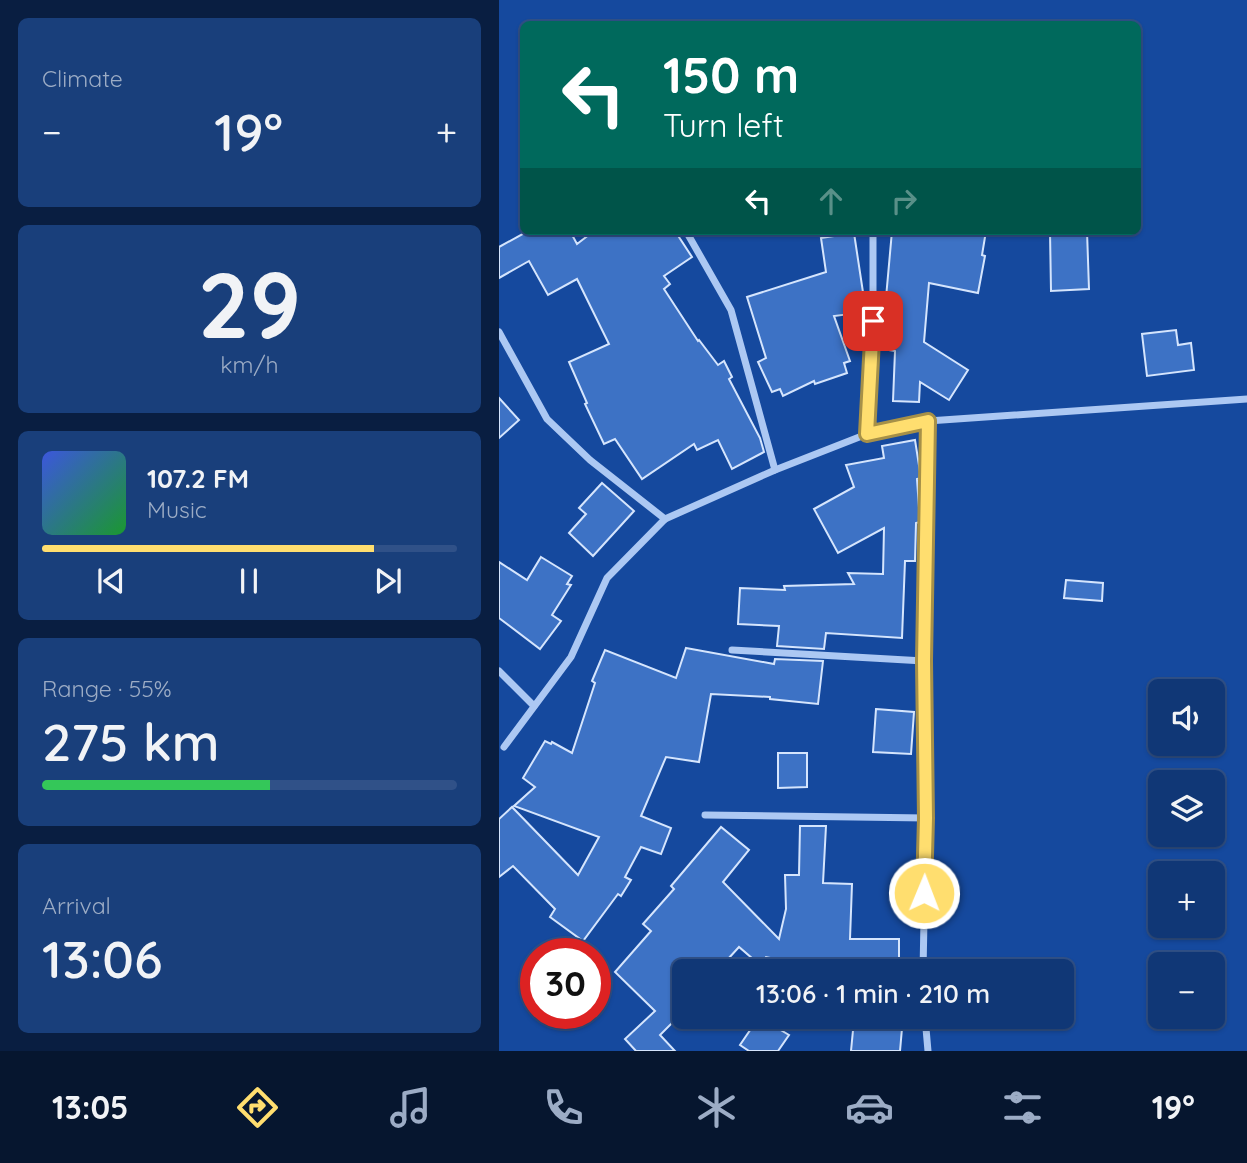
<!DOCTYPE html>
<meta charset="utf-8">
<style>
body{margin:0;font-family:Quicksand,sans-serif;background:#193f7b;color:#f1f3f6;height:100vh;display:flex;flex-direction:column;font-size:26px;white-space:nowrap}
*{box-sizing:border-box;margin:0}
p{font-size:23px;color:#9cacc5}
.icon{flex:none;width:38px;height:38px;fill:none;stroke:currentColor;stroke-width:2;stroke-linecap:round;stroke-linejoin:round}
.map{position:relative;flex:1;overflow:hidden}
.details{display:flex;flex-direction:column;gap:18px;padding:18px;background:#091e41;width:499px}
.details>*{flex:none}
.hud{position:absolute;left:21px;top:21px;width:621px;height:214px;border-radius:10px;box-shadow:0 2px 5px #0004,0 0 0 2px #305188;background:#00695c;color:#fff;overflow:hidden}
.tools{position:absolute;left:649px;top:679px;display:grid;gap:14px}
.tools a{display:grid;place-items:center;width:77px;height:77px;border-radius:10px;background:#103776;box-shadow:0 2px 5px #0004,0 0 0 2px #305188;font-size:35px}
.speed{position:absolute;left:21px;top:938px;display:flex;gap:14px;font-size:35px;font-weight:700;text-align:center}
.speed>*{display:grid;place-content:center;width:91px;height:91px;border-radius:50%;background:#103776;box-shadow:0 2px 5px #0004,0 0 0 2px #305188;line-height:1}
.speed .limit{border:10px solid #d22;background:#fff;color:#111}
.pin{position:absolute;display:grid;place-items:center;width:60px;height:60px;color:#fff;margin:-30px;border-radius:14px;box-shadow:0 4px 10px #0006}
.me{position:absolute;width:77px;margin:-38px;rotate:1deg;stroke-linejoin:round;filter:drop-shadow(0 0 5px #0008)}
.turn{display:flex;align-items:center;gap:24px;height:147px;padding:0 28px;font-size:32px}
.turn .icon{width:91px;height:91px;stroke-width:2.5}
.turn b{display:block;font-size:49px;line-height:60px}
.lanes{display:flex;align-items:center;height:66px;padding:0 28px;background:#0003;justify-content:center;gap:35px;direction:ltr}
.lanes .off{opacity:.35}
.big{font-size:52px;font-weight:600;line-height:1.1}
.details .widget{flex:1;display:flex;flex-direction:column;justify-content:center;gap:10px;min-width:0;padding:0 24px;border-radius:10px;background:#193f7b}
.details .dial{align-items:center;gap:0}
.dial b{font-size:91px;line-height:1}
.song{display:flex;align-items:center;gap:21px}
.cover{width:84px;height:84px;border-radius:10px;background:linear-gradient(135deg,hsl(230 70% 55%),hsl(130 70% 35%))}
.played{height:7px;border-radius:4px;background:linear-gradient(90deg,#ffde6f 80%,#305188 80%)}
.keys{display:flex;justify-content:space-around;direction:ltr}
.heat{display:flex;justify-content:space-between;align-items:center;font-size:38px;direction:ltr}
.charge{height:10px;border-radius:5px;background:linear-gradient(90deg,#34c759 55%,#305188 0)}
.trip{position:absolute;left:173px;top:959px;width:402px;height:70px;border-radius:10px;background:#103776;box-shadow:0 2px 5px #0004,0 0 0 2px #305188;font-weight:600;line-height:70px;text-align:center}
.dock{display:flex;height:112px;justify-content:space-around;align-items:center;background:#06162f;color:#9cacc5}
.dock .icon{width:49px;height:49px}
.dock .selected{color:#ffde6f}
.dock b{font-size:32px;color:#f1f3f6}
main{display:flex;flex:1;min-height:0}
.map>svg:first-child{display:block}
</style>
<main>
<section class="details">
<div class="widget"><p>Climate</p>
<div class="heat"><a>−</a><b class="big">19°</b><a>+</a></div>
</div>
<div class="widget dial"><b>29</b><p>km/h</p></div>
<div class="widget">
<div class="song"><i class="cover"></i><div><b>107.2 FM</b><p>Music</p></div></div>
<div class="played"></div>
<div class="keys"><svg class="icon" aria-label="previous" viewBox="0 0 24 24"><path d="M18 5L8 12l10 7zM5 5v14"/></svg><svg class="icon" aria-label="pause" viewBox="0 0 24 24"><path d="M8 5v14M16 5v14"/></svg><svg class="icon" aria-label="next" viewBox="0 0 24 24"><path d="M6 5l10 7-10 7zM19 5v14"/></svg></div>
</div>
<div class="widget"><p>Range · 55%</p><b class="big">275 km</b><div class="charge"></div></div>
<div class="widget"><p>Arrival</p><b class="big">13:06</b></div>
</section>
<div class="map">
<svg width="749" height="1051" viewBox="0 0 749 1051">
<rect width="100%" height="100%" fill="#15499e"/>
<g fill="#3d72c5" stroke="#d5e5fd" stroke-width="2">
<path d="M 29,231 L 71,231 L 78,244 L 95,231 L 176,231 L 193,257 L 165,276 L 171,284 L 165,289 L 199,341 L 200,340 L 219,365 L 225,361 L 233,377 L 230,379 L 261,438 L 265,452 L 233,469 L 219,440 L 198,450 L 195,444 L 143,479 L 116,439 L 105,444 L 86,404 L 88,403 L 70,362 L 110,344 L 78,279 L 49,295 L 30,261 L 0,278 L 0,247 Z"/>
<path d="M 393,231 L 487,231 L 483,255 L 486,256 L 479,293 L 430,283 L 425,342 L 469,370 L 450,400 L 421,382 L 420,402 L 394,401 L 396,351 L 389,350 L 392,308 L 386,309 Z"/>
<path d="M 551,231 L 588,231 L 590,289 L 552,291 Z"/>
<path d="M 355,233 L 367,312 L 335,316 L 351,361 L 345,363 L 348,373 L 316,384 L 315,381 L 284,396 L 281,389 L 273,392 L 259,362 L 267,358 L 248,297 L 327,272 L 322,238 Z"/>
<path d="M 677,330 L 679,345 L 692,343 L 695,370 L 648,376 L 643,334 Z"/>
<path d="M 0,398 L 20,420 L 0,438 Z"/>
<path d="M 416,440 L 422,478 L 418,479 L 421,522 L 417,523 L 416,561 L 406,561 L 403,638 L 327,633 L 325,649 L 278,646 L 280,626 L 239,624 L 241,588 L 286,590 L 285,586 L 355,584 L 349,573 L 384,574 L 385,528 L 339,553 L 315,509 L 355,487 L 347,465 L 385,458 L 383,446 Z"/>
<path d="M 103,483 L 135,511 L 94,556 L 70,533 L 87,514 L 80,508 Z"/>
<path d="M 42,557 L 73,576 L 68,584 L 72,585 L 53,615 L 62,621 L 41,649 L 0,618 L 0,562 L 28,580 Z"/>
<path d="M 567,580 L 604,583 L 603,601 L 565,598 Z"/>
<path d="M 187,648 L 275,664 L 276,659 L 324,661 L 319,704 L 271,699 L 271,697 L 212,694 L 200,762 L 167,757 L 142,816 L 172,828 L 162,854 L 142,847 L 126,877 L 132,880 L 122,896 L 119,894 L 84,941 L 51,917 L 56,909 L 14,866 L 0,877 L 0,819 L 13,807 L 79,875 L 100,837 L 15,806 L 36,787 L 24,778 L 46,741 L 52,744 L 53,742 L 73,753 L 96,683 L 93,681 L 106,650 L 177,678 Z"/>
<path d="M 377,709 L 415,712 L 412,754 L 374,752 Z"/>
<path d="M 279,753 L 308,753 L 308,787 L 279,788 Z"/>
<path d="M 301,826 L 327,826 L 324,883 L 353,884 L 351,939 L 400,939 L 400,965 L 316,964 L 316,967 L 267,957 L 261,965 L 240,947 L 218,971 L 186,971 L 186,1010 L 161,1035 L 176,1051 L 137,1051 L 126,1039 L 156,1011 L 116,972 L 152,931 L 144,924 L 175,889 L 172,886 L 222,827 L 250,850 L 224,882 L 280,939 L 287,909 L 286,875 L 300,875 Z"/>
<path d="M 260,1017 L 290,1035 L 279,1051 L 250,1051 L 241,1045 Z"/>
<path d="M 377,1017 L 404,1017 L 401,1051 L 352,1051 L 355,1020 L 377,1021 Z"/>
</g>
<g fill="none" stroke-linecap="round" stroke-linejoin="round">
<g stroke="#acc8f3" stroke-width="7">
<path d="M 187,231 L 232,310 L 276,470"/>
<path d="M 0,332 L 48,419 L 91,460 L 166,519"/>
<path d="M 368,434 L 374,321 L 374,231"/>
<path d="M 233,650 L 425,661"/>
<path d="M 0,671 L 35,706"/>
<path d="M 5,747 L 72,657 L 108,578 L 166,519 L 276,470 L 368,434 L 429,421 L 749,399"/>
<path d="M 206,815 L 427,818"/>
<path d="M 424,971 L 427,818 L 425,661 L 429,421"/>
<path d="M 426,1017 L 429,1051"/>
</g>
</g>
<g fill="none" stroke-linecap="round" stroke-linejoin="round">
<defs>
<path id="route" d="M 374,321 L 368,434 L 429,421 L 425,661 L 427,818 L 425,893"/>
</defs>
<use href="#route" stroke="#a69048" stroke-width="18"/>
<use href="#route" stroke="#ffde6f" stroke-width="12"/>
</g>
</svg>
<div class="tools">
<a><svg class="icon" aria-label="sound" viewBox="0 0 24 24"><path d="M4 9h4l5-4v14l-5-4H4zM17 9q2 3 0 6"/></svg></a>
<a><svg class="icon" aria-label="layers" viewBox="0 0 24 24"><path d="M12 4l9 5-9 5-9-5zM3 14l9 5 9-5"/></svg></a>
<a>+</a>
<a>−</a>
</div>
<div class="speed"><div class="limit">30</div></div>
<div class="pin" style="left:374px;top:321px;background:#d93025"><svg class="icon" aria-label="arrive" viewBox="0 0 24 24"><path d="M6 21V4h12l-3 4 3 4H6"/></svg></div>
<svg class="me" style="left:425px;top:893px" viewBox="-20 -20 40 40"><circle r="17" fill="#ffde6f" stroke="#fff" stroke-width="3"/><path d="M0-11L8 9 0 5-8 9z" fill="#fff"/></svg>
<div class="trip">13:06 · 1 min · 210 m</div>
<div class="hud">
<div class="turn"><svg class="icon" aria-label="left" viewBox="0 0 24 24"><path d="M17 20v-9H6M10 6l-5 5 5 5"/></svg><div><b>150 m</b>Turn left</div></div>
<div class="lanes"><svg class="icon" aria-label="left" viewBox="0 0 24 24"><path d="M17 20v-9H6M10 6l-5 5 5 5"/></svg><svg class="icon off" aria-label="ahead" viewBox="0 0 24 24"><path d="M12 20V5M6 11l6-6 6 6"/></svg><svg class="icon off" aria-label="right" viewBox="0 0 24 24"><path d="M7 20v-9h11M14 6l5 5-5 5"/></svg></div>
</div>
</div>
</main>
<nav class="dock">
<b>13:05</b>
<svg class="icon selected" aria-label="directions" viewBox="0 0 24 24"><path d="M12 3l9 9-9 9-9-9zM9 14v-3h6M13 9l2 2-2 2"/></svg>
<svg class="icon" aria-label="music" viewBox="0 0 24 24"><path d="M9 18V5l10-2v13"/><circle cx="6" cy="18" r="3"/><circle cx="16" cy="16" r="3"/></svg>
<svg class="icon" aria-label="phone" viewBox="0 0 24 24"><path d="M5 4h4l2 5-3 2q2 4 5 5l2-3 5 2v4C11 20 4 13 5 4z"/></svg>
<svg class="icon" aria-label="climate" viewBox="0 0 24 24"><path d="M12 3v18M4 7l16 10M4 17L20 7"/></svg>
<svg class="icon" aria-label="car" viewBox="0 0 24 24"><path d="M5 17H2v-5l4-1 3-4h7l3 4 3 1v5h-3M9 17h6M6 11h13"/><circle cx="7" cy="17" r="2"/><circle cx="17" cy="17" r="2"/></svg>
<svg class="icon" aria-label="filters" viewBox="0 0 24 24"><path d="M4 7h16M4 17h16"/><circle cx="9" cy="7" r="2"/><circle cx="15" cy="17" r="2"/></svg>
<b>19°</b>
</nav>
